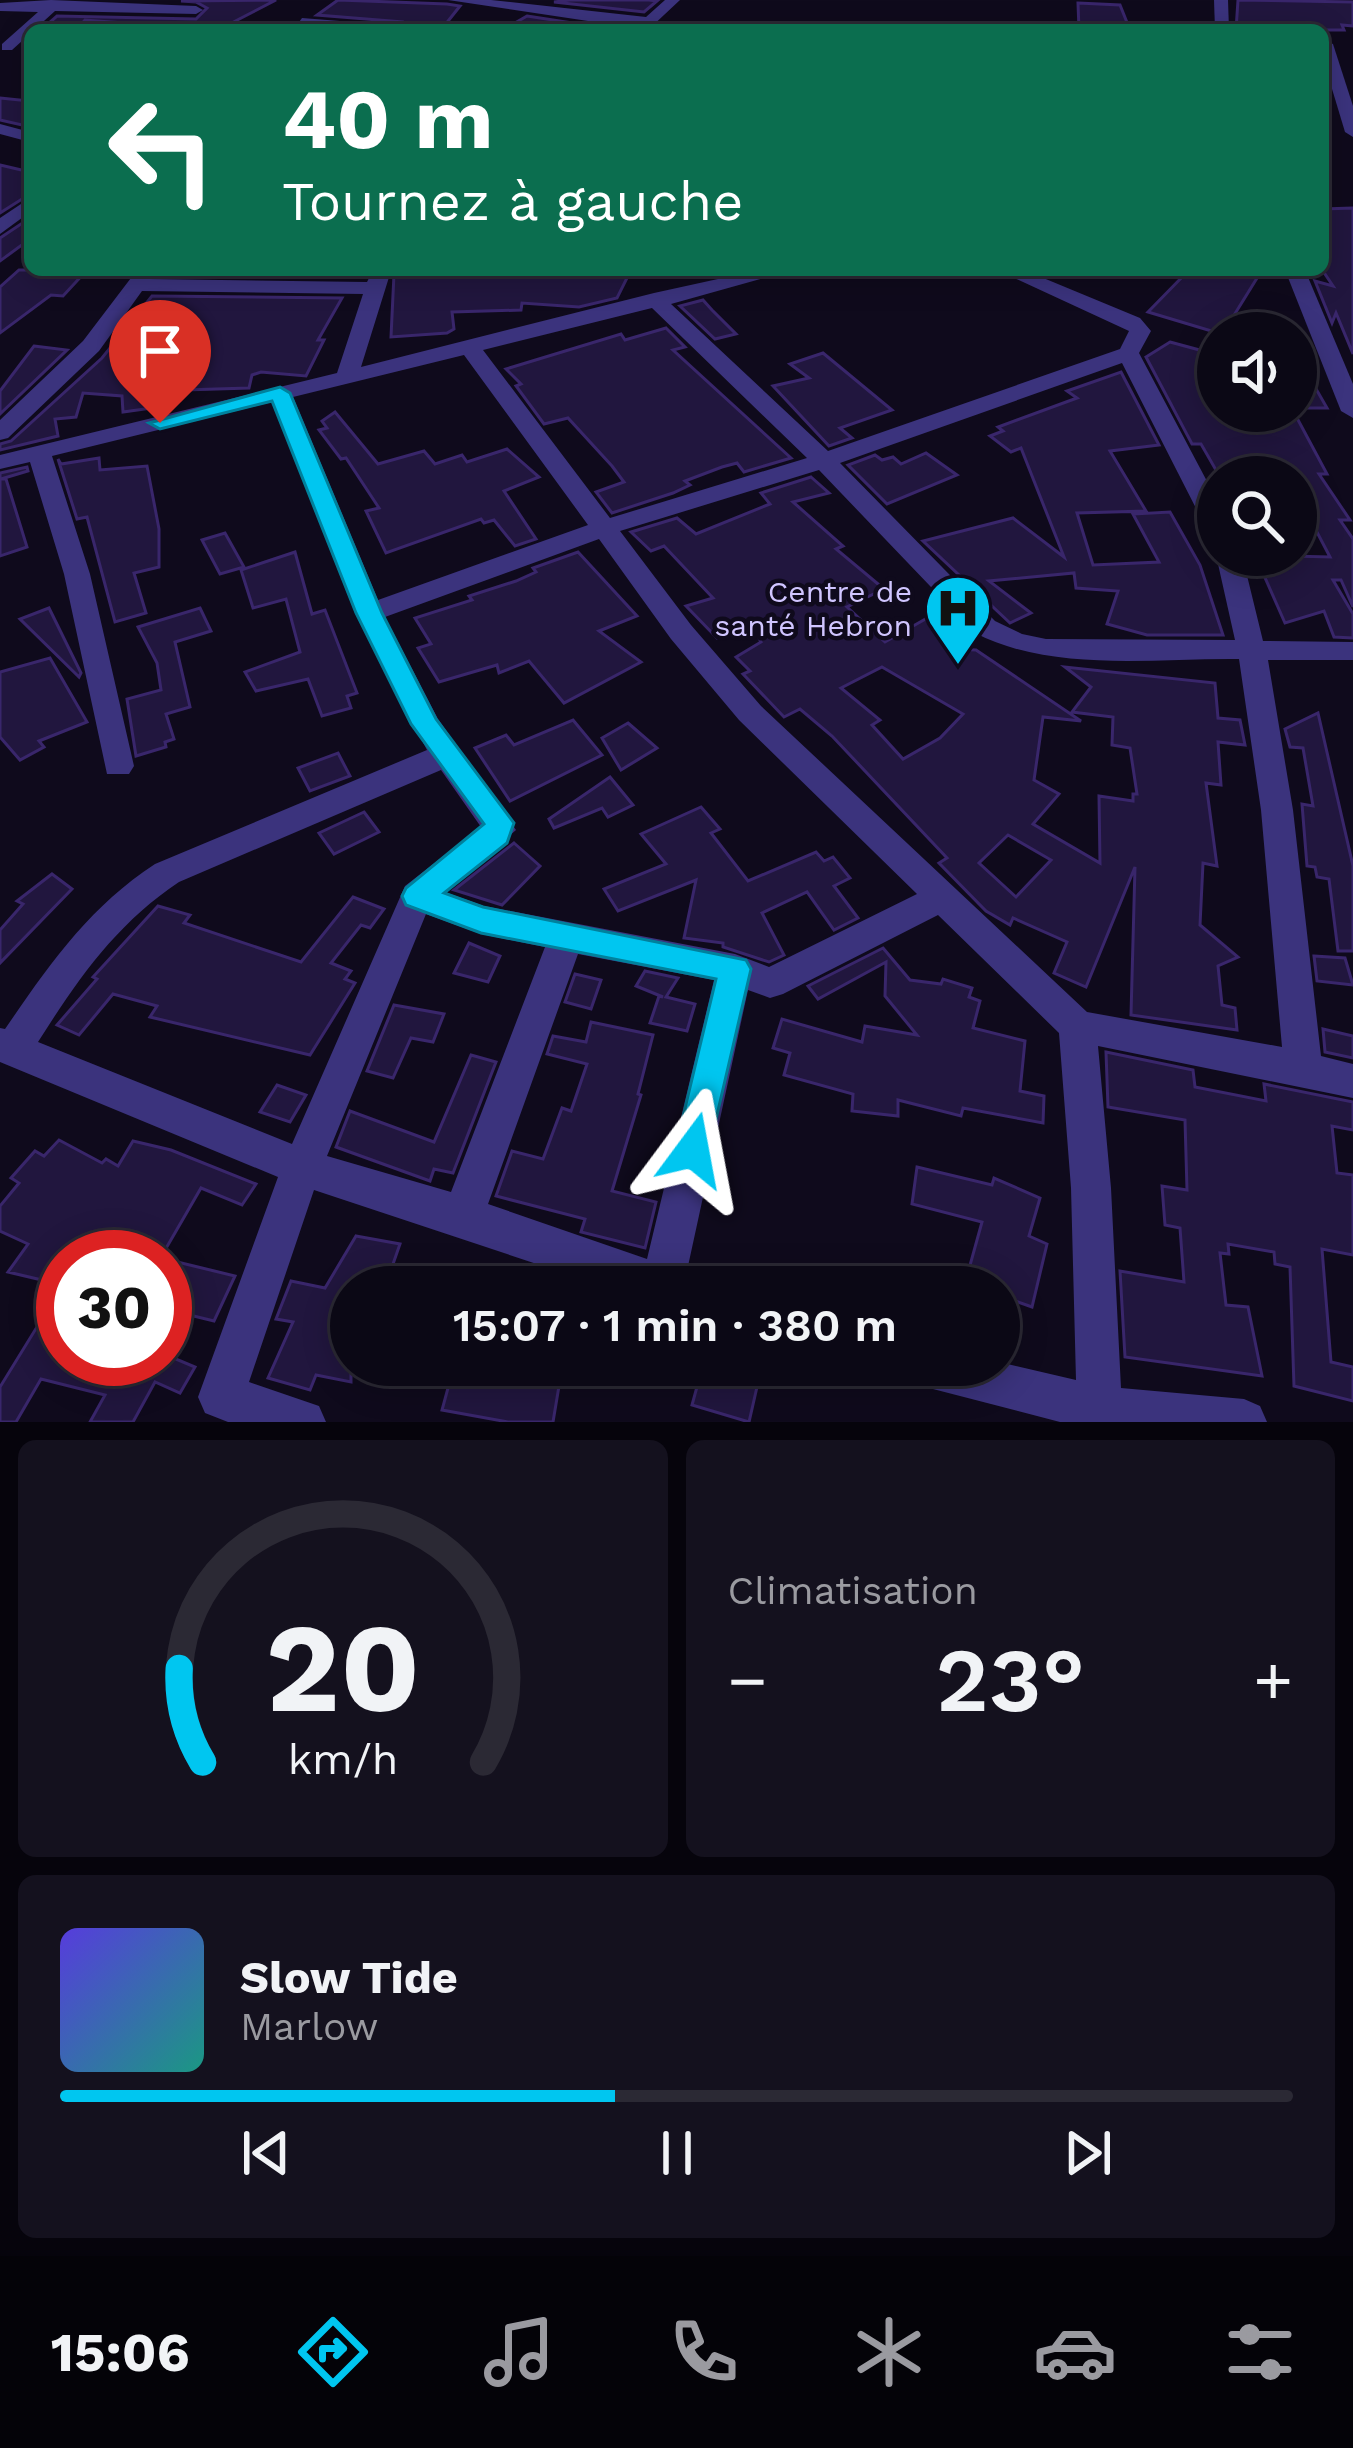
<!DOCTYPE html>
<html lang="fr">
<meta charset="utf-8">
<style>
body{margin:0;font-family:"Work Sans",sans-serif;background:#14111e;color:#f1f3f6;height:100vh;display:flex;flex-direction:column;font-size:45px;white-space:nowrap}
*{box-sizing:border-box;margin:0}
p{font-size:39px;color:#9a9aa0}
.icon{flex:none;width:66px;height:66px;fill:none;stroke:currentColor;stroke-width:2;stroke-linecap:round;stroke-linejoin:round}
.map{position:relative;height:1422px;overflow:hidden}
.side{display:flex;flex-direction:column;gap:18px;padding:18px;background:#06040c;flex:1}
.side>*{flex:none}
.hud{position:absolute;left:24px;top:24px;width:1305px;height:252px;border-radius:18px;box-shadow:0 6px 30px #0003,0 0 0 3px #2b2934;background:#0b6e4f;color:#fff;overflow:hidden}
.fabs{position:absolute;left:1197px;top:312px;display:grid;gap:24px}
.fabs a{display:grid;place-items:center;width:120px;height:120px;border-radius:50%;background:#0b0815;box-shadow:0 6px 30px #0003,0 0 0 3px #2b2934;font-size:60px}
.speed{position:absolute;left:36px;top:1230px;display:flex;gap:24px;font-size:60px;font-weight:700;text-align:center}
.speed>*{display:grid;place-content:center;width:156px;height:156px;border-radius:50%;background:#0b0815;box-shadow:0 6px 30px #0003,0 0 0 3px #2b2934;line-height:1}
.speed .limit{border:18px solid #d22;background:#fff;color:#111}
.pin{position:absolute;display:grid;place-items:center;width:102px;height:102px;color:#fff;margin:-123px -51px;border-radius:50% 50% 50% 0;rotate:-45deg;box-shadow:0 0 12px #0007}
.pin .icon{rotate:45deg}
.me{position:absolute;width:132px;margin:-66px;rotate:13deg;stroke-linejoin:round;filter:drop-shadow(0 0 9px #0008)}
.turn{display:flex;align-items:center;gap:42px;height:252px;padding:0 60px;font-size:54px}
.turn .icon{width:156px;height:156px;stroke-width:2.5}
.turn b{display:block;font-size:84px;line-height:102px}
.big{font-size:90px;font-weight:600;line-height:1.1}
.side .tile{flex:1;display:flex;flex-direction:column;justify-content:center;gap:18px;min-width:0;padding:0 42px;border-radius:18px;background:#14111e}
.side .dial{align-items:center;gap:0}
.dial svg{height:312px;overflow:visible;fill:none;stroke:#2b2934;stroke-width:7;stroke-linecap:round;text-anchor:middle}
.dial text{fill:#f1f3f6;stroke:none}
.song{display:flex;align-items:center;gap:36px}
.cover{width:144px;height:144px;border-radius:18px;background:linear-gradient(135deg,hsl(250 70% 55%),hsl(170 70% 35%))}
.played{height:12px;border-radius:6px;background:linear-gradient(90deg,#00c6f0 45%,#2b2934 45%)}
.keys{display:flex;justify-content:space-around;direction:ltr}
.heat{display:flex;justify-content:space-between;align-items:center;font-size:66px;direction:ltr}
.side .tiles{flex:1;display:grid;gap:18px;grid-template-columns:1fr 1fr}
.tile:last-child{grid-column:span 2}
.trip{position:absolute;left:330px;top:1266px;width:690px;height:120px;border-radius:60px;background:#0b0815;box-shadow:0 6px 30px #0003,0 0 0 3px #2b2934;font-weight:600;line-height:120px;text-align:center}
.tabs{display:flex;height:192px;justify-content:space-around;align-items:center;background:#040308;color:#9a9aa0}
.tabs .icon{width:84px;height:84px}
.tabs .on{color:#00c6f0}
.tabs b{font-size:54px;color:#f1f3f6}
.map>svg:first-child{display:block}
</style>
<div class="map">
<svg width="1353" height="1422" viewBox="0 0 1353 1422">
<rect width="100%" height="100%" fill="#0f0a1c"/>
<g fill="#21163e" stroke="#39266b" stroke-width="3" fill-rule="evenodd">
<path d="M 276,0 L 218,30 L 85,20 L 76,30 L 41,30 L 57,16 L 196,19 L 207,8 L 196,2 L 181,1 Z"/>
<path d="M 338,0 L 447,4 L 460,6 L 441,30 L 414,30 L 403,22 L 317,15 Z"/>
<path d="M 570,0 L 649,0 L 657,1 L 644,12 L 554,2 Z"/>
<path d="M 1238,0 L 1353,2 L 1353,26 L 1342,25 L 1344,30 L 1236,30 Z"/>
<path d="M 1078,3 L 1120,5 L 1130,30 L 1079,30 Z"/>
<path d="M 527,16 L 618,30 L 503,30 Z"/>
<path d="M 0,98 L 30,101 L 30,122 L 22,125 L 0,120 Z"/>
<path d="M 0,165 L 30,172 L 30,194 L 0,213 Z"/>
<path d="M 1353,208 L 1353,354 L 1336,313 L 1332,323 L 1315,281 L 1333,286 L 1323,271 L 1323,209 Z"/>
<path d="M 30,218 L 30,239 L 0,261 L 0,238 Z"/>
<path d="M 19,270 L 87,270 L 63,296 L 51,295 L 0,333 L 0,287 Z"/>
<path d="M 160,270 L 339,270 L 337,275 L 356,274 L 354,277 L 157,275 Z"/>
<path d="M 401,270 L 631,270 L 617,298 L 579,307 L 522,303 L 521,310 L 452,312 L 454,329 L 447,333 L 391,337 L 394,274 Z"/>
<path d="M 1189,270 L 1262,270 L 1223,333 L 1218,333 L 1148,312 Z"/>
<path d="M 152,296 L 342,298 L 318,340 L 324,340 L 306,376 L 261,372 L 252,375 L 249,388 L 151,391 L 152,408 L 123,412 L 122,396 L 83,393 L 76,417 L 55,419 L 58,436 L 0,450 L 0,444 L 11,441 L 102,358 Z"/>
<path d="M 703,300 L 712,310 L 736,334 L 715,339 L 680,306 Z"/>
<path d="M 666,328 L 685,347 L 673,350 L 791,458 L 744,472 L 737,463 L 722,467 L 685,481 L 690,485 L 673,493 L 612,513 L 596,492 L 624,482 L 612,466 L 568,418 L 544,424 L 516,386 L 521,384 L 506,369 L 621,334 L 625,340 Z"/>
<path d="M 1170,342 L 1218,355 L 1218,411 L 1297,418 L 1327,474 L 1319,474 L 1350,520 L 1340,520 L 1353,539 L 1353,607 L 1341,580 L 1333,580 L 1353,614 L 1353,638 L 1334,637 L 1324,611 L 1285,623 L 1255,555 L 1330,557 L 1296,492 L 1296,477 L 1220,477 L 1201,444 L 1192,444 L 1146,357 Z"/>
<path d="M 34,346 L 67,350 L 0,414 L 0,391 Z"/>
<path d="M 823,353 L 892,410 L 840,428 L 852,438 L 829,446 L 773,386 L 809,378 L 790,364 Z"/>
<path d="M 1296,354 L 1327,408 L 1296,408 Z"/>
<path d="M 1121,372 L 1159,445 L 1110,451 L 1146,511 L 1077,513 L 1093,565 L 1159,562 L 1133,514 L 1170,512 L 1200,565 L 1223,635 L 1147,635 L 1107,624 L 1118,591 L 1076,588 L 1074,573 L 989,581 L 1031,613 L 1010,623 L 923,541 L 1013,518 L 1064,557 L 1021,448 L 1011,452 L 990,436 L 1003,431 L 998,427 L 1077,398 L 1067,391 Z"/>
<path d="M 335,412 L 378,464 L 424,451 L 435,464 L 462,455 L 467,462 L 507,449 L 539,477 L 504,491 L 536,539 L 515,546 L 494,520 L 484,523 L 481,519 L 386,553 L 366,511 L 379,508 L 346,458 L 341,459 L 319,430 L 327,428 L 322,421 Z"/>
<path d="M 926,453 L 957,475 L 887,504 L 848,465 L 875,455 L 882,460 L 893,457 L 901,464 Z"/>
<path d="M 99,458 L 100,470 L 147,466 L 159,529 L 159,567 L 134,573 L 146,613 L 115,622 L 87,517 L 77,519 L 58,459 L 61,464 Z"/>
<path d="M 27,467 L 28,471 L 1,479 L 6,479 L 27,547 L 0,556 L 0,473 Z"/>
<path d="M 811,477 L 829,493 L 793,502 L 843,546 L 836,549 L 884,589 L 847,607 L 885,642 L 929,617 L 967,643 L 955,649 L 976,650 L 1081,721 L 1043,717 L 1034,780 L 1059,794 L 1033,824 L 1100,863 L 1099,796 L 1133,801 L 1133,794 L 1137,794 L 1130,748 L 1112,745 L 1113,717 L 1072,712 L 1091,687 L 1065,667 L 1215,683 L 1218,718 L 1240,720 L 1245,745 L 1218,742 L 1221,785 L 1206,783 L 1217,866 L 1203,863 L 1200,925 L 1238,957 L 1218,966 L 1222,1005 L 1235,1008 L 1237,1030 L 1131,1015 L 1135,867 L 1086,987 L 1054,973 L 1067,942 L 1013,918 L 1010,925 L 986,911 L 939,863 L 947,858 L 832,736 L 800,709 L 784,717 L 743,674 L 750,671 L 736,657 L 761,642 L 751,623 L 717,638 L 686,606 L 713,598 L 664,546 L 651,551 L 631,532 L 677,518 L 696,534 L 770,504 L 761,493 ZM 882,667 L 963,714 L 940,738 L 903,759 L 872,725 L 880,720 L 841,688 ZM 1008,835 L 1051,860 L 1016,897 L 979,863 Z"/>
<path d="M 225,533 L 244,567 L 220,574 L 202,540 Z"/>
<path d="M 295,552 L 312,614 L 325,610 L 357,693 L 347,696 L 351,708 L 322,716 L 308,679 L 256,691 L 245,672 L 300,652 L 286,599 L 253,608 L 241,570 Z"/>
<path d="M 578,552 L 637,616 L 599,631 L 641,662 L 564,703 L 529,661 L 499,673 L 497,665 L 439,682 L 418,648 L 431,644 L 415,618 L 472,600 L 469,596 L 516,581 L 536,572 L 533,568 Z"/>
<path d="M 49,608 L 81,673 L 79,677 L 20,619 Z"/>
<path d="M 200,608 L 211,631 L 175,642 L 190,707 L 166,714 L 174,739 L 165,742 L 166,747 L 136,756 L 127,699 L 161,690 L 157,663 L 138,627 Z"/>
<path d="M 50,658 L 87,722 L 39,741 L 44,747 L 20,760 L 0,737 L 0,672 Z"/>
<path d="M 1318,713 L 1353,866 L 1353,951 L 1338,951 L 1329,879 L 1317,877 L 1315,867 L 1307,866 L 1302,804 L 1313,806 L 1303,748 L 1290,747 L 1285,729 Z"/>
<path d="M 573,720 L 602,755 L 510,801 L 475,748 L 506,735 L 514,745 Z"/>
<path d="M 628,723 L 657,748 L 621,770 L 602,738 Z"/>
<path d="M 338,753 L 350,776 L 310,791 L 298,768 Z"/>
<path d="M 610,777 L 633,805 L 608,817 L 602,808 L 554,828 L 549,819 Z"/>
<path d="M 701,807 L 720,829 L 711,833 L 748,881 L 816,852 L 824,861 L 833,857 L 850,878 L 834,886 L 858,918 L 834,930 L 807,892 L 762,913 L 784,955 L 769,962 L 723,947 L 723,943 L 684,938 L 696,880 L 618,911 L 604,889 L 666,864 L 641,834 Z"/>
<path d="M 364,812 L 379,832 L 334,854 L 319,833 Z"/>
<path d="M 514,843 L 540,866 L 502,905 L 454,890 Z"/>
<path d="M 52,874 L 72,889 L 0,963 L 0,930 L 23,904 L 17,901 Z"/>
<path d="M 353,897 L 384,909 L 370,928 L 361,925 L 331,963 L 351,971 L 345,979 L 355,983 L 310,1055 L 150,1017 L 157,1006 L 113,994 L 79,1035 L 57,1025 L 97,979 L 93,977 L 158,906 L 190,915 L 184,923 L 301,962 Z"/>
<path d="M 469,943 L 500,956 L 488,982 L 454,973 Z"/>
<path d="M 883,948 L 910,980 L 941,984 L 943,979 L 972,988 L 969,997 L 980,1001 L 973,1028 L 1025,1041 L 1020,1091 L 1044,1096 L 1043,1123 L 963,1108 L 961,1116 L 898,1100 L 898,1116 L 852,1111 L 853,1094 L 784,1075 L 790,1053 L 773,1048 L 782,1019 L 862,1042 L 865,1026 L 917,1035 L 885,996 L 886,962 L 818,999 L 808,986 Z"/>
<path d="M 1314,956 L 1345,958 L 1353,985 L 1317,981 Z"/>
<path d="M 645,971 L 678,978 L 666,997 L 695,1004 L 687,1031 L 650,1023 L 659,996 L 663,997 L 636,986 Z"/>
<path d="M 575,974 L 601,980 L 591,1009 L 565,1002 Z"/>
<path d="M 394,1005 L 444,1014 L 433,1042 L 411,1038 L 393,1078 L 367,1071 Z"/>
<path d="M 591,1022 L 653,1035 L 638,1094 L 641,1095 L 612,1191 L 656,1202 L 645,1248 L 581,1232 L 585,1219 L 496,1196 L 512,1151 L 543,1159 L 562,1108 L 571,1111 L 587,1064 L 547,1054 L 553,1036 L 586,1042 Z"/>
<path d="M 1323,1029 L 1353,1036 L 1353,1058 L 1325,1052 Z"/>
<path d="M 1106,1052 L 1193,1070 L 1195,1087 L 1266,1101 L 1264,1084 L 1353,1102 L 1353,1130 L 1332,1126 L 1337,1173 L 1353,1175 L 1353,1255 L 1322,1249 L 1331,1362 L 1353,1367 L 1353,1401 L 1294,1386 L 1290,1267 L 1275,1264 L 1274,1252 L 1228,1244 L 1229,1254 L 1220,1253 L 1226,1305 L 1248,1307 L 1262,1376 L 1125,1357 L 1120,1271 L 1184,1282 L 1180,1228 L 1165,1225 L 1162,1186 L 1187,1190 L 1185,1120 L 1108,1107 Z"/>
<path d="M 471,1055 L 496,1062 L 453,1173 L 434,1169 L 430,1181 L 336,1147 L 350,1111 L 434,1142 Z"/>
<path d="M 277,1085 L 306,1095 L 290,1122 L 260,1112 Z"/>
<path d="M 59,1140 L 102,1163 L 106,1159 L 118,1166 L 133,1141 L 171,1150 L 256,1184 L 242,1205 L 201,1188 L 161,1257 L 63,1257 L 63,1285 L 8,1272 L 28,1244 L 0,1231 L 0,1206 L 19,1183 L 11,1178 L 35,1151 L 44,1156 Z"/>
<path d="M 917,1167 L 992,1185 L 994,1178 L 1040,1198 L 1029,1236 L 1047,1244 L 1032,1307 L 1018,1302 L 1008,1345 L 999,1344 L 999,1287 L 964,1287 L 982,1222 L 912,1204 Z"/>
<path d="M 356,1236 L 400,1244 L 385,1287 L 351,1287 L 351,1382 L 316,1375 L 310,1390 L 268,1378 L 293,1322 L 276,1319 L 291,1281 L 325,1288 Z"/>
<path d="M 165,1259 L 235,1276 L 214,1321 L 165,1309 Z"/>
<path d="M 48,1309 L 63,1315 L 63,1359 L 176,1359 L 195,1367 L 180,1393 L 155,1382 L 133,1422 L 90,1422 L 105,1395 L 41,1379 L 16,1422 L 0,1422 L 0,1387 Z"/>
<path d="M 703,1365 L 762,1365 L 749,1422 L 692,1405 Z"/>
<path d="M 454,1366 L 512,1376 L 511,1382 L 559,1386 L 553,1422 L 508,1422 L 442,1410 Z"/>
</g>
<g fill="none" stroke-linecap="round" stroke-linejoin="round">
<g fill="#3b337d" fill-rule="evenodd">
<path d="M 51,0 L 196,6 L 203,10 L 196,14 L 55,11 L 12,50 L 2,50 L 2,44 L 38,12 L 0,11 L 0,3 Z"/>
<path d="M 448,0 L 491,0 L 646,17 L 665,0 L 680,0 L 648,30 Z"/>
<path d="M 1214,0 L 1228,0 L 1229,30 L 1215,30 Z"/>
<path d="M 302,18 L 403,26 L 410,30 L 297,25 Z"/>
<path d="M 1323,40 L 1333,44 L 1353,106 L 1353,137 L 1345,132 L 1323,59 Z"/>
<path d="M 0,124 L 30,132 L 30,142 L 0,134 Z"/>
<path d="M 30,198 L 30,212 L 0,234 L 0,218 Z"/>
<path d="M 137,270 L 151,270 L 150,279 L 367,282 L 373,270 L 387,270 L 390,274 L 361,367 L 654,293 L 759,270 L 793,270 L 671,304 L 828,451 L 1120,349 L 1129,331 L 997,270 L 1024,270 L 1140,318 L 1151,331 L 1139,353 L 1218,502 L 1218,534 L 1205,526 L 1122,363 L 840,463 L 995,621 L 1022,634 L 1046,639 L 1235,640 L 1216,555 L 1218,552 L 1242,555 L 1263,641 L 1353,642 L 1353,660 L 1268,660 L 1293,810 L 1321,1056 L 1353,1064 L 1353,1098 L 1098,1046 L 1111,1188 L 1121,1388 L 1244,1399 L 1260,1406 L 1267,1422 L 1060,1422 L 902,1381 L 895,1365 L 999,1362 L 1076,1380 L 1071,1188 L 1059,1033 L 938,915 L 783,994 L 770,998 L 748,990 L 685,1280 L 688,1287 L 606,1287 L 314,1190 L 249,1382 L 319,1406 L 326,1422 L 228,1422 L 205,1413 L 198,1397 L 278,1177 L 0,1062 L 0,1028 L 5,1029 C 49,965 89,907 155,864 L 427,750 L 355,613 L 272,402 L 52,456 L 90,574 L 134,766 L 129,774 L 107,774 L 64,574 L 30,462 L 0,469 L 0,455 L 337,373 L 363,294 L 142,291 L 99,351 L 8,438 L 0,440 L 0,420 L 83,341 ZM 652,308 L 807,458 L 610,518 L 483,350 ZM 464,355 L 588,525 L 378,600 L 293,397 ZM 819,470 L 975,633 C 1053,673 1153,658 1239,659 L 1261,810 L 1282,1047 L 1087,1012 L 761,706 L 691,625 L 620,531 ZM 599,539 L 671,639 L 739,720 L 917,894 L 769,967 L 735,954 L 484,906 L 445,892 L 516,830 L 438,719 L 385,617 ZM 441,770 L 481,827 L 405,886 L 292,1144 L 38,1042 C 78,979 116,924 179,882 ZM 426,914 L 481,934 L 545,947 L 451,1192 L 327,1156 ZM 578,954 L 714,980 L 647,1259 L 488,1204 Z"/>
<path d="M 1285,270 L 1305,270 L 1353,384 L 1353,418 L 1341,411 Z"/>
</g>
</g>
<path fill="#00c6f0" stroke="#00819c" stroke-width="3" d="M 280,387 L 290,393 L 382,613 L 436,719 L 514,823 L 507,843 L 444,893 L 483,907 L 746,960 L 751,969 L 706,1162 L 693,1167 L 680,1162 L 675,1150 L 716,979 L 481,933 L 406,905 L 402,896 L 406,888 L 484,824 L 411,724 L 356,613 L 272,401 L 160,429 L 149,423 Z"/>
<defs>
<symbol id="hospital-pin" viewBox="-11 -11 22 30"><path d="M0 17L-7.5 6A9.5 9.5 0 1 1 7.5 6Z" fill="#00c6f0" stroke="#0f0a1c"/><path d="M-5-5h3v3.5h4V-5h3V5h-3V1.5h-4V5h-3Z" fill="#111"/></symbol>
</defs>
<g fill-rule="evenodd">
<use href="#hospital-pin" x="920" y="570" width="76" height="104"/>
</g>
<g text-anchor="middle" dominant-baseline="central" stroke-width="9" stroke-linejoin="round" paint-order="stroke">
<g font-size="30" fill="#d0c5ff" stroke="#0f0a1c" text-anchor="end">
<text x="912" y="591">Centre de<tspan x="912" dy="34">santé Hebron</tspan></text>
</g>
</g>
</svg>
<div class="fabs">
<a><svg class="icon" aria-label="sound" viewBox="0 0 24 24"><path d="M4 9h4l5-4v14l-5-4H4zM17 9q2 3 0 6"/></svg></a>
<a><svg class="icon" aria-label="search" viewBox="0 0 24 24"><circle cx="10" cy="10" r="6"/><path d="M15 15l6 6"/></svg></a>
</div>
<div class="speed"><div class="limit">30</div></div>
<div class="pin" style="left:160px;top:423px;background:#d93025"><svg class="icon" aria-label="arrive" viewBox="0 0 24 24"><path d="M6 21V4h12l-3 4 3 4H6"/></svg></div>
<svg class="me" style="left:693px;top:1150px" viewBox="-20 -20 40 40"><path d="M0-17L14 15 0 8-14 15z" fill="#00c6f0" stroke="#fff" stroke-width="4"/></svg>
<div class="trip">15:07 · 1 min · 380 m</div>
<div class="hud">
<div class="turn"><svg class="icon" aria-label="left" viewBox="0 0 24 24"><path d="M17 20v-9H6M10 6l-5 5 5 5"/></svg><div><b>40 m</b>Tournez à gauche</div></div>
</div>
</div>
<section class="side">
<div class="tiles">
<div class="tile dial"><svg viewBox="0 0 100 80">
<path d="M14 69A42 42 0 1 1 86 69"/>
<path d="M14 69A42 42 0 0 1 8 45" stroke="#00c6f0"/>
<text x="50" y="56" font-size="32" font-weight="700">20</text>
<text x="50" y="72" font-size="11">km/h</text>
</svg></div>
<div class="tile"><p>Climatisation</p>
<div class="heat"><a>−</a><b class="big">23°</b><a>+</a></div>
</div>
<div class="tile">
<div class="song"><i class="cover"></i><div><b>Slow Tide</b><p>Marlow</p></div></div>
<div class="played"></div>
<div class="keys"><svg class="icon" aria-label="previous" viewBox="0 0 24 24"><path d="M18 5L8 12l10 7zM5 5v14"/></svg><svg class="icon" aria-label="pause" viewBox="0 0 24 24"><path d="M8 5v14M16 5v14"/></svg><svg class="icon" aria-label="next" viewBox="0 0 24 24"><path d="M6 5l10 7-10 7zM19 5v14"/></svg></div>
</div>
</div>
</section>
<nav class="tabs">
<b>15:06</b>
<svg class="icon on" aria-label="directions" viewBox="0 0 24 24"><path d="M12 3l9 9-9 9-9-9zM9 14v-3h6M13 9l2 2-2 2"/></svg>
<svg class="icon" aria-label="music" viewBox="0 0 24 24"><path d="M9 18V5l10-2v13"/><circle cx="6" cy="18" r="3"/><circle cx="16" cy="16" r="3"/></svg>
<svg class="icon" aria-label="phone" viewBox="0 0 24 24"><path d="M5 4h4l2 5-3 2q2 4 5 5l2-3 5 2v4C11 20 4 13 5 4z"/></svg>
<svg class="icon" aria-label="climate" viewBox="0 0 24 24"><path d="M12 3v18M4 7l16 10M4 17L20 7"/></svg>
<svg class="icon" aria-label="car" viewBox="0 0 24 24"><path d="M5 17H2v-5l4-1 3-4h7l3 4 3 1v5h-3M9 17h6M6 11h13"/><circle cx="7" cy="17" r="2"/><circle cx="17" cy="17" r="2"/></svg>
<svg class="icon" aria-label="filters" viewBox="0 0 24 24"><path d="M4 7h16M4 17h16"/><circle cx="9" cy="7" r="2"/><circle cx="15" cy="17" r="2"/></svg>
</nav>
